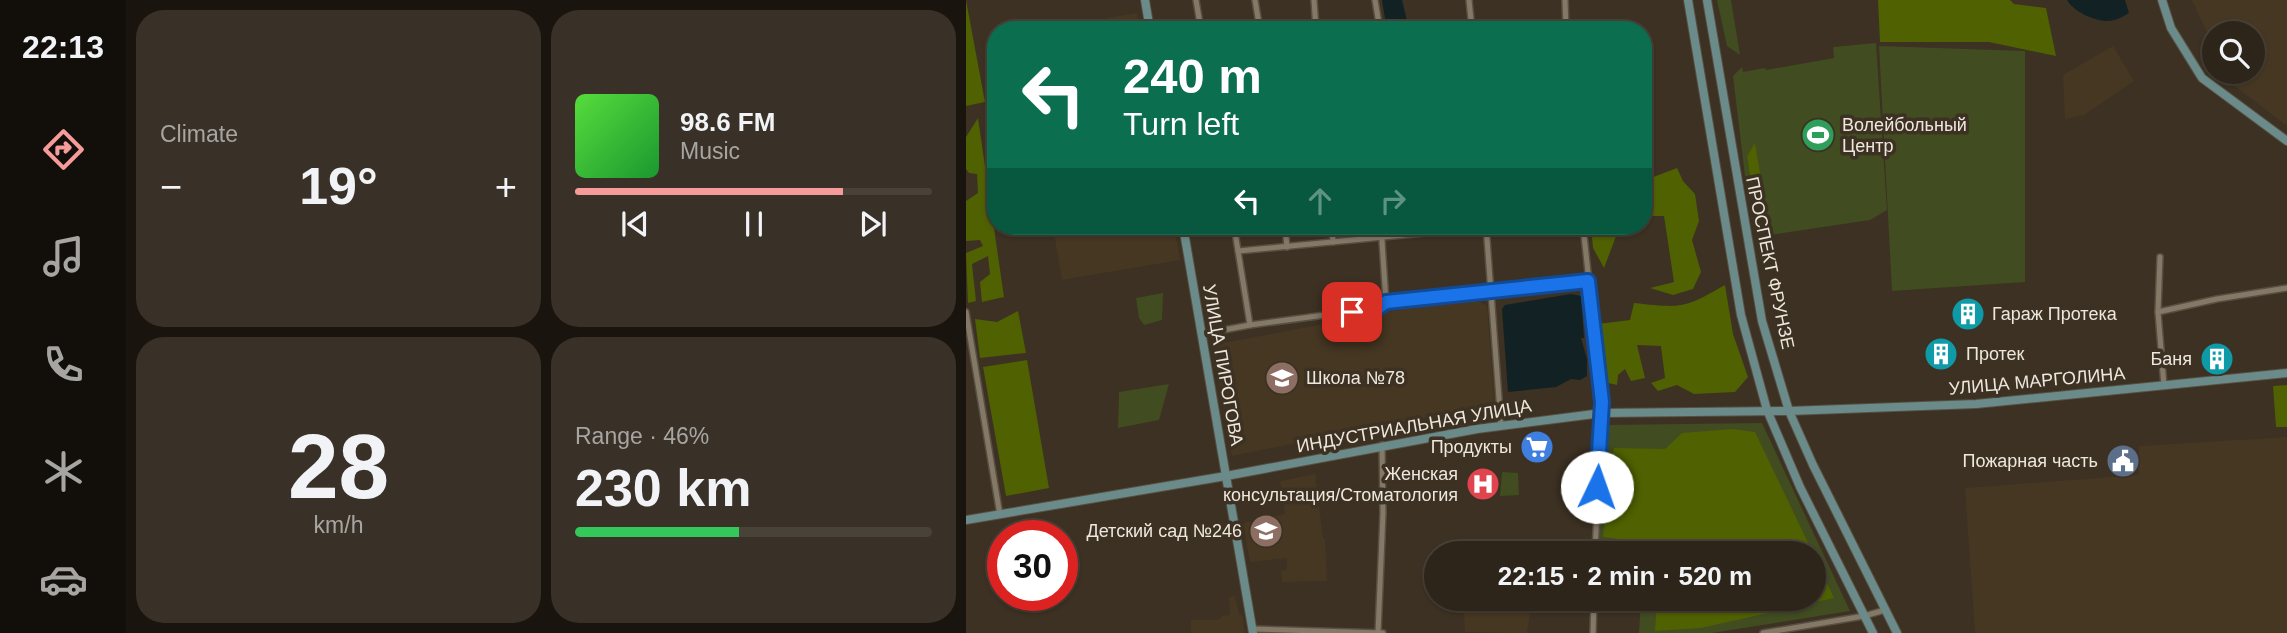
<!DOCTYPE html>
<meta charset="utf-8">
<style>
body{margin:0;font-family:Helvetica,sans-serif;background:#393127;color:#f1f3f6;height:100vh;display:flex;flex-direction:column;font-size:26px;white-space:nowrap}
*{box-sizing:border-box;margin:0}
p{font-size:23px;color:#a7a5a2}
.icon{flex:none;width:38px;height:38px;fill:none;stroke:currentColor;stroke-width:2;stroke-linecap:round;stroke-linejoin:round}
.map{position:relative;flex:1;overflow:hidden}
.drawer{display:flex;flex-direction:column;gap:10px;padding:10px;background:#19140e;width:840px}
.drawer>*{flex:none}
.banner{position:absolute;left:21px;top:21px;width:665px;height:214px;border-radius:28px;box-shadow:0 2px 5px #0004,0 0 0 2px #484239;background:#0b6e4f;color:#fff;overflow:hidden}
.tools{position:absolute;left:1236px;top:21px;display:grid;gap:14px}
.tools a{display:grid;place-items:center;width:63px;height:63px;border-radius:50%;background:#2d251a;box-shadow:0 2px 5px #0004,0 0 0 2px #484239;font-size:35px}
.speed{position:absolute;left:21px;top:520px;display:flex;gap:14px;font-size:35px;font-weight:700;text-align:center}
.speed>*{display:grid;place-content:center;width:91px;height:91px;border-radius:50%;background:#2d251a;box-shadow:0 2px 5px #0004,0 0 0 2px #484239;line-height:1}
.speed .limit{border:10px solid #d22;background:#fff;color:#111}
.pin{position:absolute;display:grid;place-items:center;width:60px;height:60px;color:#fff;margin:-30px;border-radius:14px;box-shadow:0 4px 10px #0006}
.me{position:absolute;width:77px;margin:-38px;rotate:3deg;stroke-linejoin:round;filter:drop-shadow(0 0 5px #0008)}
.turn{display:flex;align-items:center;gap:24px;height:147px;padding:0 21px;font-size:32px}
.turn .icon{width:91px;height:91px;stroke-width:2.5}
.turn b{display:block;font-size:49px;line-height:60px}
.lanes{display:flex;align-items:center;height:66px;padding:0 21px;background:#0003;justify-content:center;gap:35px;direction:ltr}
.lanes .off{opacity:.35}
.big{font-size:52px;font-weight:600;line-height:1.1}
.drawer .widget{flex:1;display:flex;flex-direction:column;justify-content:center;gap:10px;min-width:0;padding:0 24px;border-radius:28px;background:#393127}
.drawer .dial{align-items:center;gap:0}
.dial b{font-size:91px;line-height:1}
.song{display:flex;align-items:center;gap:21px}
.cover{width:84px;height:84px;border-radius:10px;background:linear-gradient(135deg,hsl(110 70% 55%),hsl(130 70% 35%))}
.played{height:7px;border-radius:4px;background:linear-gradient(90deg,#f59b99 75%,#484239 75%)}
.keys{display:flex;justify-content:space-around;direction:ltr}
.heat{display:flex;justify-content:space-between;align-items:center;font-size:38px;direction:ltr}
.charge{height:10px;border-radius:5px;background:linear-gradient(90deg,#34c759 46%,#484239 0)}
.drawer .tiles{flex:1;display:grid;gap:10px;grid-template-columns:repeat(2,1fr)}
.trip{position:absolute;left:458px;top:541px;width:402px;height:70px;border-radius:35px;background:#2d251a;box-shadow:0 2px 5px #0004,0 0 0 2px #484239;font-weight:600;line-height:70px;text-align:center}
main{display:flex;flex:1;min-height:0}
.dock{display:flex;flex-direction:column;width:126px;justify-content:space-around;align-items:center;background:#120f0a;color:#a7a5a2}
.dock .icon{width:49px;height:49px}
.dock .current{color:#f59b99}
.dock b{font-size:32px;color:#f1f3f6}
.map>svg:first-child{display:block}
</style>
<main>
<nav class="dock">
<b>22:13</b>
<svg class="icon current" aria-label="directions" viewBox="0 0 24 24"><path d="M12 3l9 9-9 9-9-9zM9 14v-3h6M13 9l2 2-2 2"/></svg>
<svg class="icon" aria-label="music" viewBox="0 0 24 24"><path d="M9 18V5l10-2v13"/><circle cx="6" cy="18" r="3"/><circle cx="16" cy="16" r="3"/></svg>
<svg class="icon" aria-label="phone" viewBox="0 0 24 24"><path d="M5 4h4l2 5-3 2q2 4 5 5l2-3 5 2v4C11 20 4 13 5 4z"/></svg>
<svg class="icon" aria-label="climate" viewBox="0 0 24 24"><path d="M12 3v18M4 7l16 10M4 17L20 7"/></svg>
<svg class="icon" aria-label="car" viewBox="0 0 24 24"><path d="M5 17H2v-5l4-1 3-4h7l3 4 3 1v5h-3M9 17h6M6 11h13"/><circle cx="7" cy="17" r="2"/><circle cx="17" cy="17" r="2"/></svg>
</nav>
<section class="drawer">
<div class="tiles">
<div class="widget"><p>Climate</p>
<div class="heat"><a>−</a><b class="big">19°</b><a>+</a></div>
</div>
<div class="widget">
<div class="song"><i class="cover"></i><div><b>98.6 FM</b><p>Music</p></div></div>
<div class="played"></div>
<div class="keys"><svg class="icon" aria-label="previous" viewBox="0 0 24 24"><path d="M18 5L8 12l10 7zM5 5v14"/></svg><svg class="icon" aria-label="pause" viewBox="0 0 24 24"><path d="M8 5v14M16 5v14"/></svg><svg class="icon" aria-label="next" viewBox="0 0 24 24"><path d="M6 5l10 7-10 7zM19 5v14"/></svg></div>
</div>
<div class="widget dial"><b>28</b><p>km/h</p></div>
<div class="widget"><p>Range · 46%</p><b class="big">230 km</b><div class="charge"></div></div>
</div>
</section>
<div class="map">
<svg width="1321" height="633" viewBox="0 0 1321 633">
<rect width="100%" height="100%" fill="#3c3122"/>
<g fill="#463722">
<path d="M 1226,0 L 1321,0 L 1321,126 L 1261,80 L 1258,72 L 1286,72 L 1286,33 L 1248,33 L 1248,48 Z"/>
<path d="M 171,13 L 174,30 L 114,30 L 113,23 Z"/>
<path d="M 1147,46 L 1168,81 L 1118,115 L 1099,119 L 1097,75 Z"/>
<path d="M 100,226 L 208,226 L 214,260 L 96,280 L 88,233 L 101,231 Z"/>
<path d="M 509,299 L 521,306 L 529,409 L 458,418 L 266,456 L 247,345 L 447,307 Z"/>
<path d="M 1321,437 L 1321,633 L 1009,633 L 999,488 L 1173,475 L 1173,446 Z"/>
<path d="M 349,474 L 357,538 L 359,539 L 361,581 L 316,582 L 315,571 L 321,570 L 321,558 L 284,562 L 277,523 L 319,514 L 314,481 Z"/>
<path d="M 269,596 L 273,614 L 277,616 L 278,633 L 225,633 L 225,620 L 253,620 L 256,616 L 264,615 L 263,597 Z"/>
<path d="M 497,599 L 566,599 L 561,633 L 499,632 Z"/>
</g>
<g fill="#414c20">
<path d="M 751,0 L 765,0 L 774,55 L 761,46 Z"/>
<path d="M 910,43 L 921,210 L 904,220 L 804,235 L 789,144 L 781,156 L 786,192 L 781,193 L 767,76 L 776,67 L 777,72 L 799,68 L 800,70 L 868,58 L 867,47 Z"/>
<path d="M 913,46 L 1059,51 L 1059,282 L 926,291 Z"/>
<path d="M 197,293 L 196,320 L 178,325 L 173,318 L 170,298 Z"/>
<path d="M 203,384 L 193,420 L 152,428 L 153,392 Z"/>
<path d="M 796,423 L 884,611 L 746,633 L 673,633 L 675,599 L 849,598 L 849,553 L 676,553 L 676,546 L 633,544 L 639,425 Z"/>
<path d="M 536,472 L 552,473 L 553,495 L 534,496 Z"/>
</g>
<g fill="#4f6100">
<path d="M 0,0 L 19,102 L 0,106 Z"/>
<path d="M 912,0 L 1044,0 L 1048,4 L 1080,8 L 1090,56 L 1023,42 L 914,42 Z"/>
<path d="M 12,118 L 38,297 L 16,302 L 14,282 L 24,274 L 22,256 L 6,264 L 10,301 L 2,303 L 0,253 L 17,246 L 14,240 L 0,241 L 0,201 L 12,193 L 11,174 L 3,173 L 0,169 L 0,137 Z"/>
<path d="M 789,143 L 797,190 L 786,192 L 781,156 Z"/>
<path d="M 711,168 L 717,181 L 729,194 L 733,221 L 726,240 L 735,272 L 727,289 L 707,295 L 684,288 L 708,282 L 698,216 L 677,216 L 677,181 Z"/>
<path d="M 625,226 L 658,226 L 652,231 L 638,268 L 627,248 Z"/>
<path d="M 759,285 L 767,334 L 782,377 L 769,392 L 728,394 L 711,385 L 692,391 L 685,383 L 699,378 L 695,346 L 671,345 L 679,378 L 665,381 L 659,369 L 652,375 L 651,385 L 638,382 L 632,324 L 664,320 L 668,303 C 716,308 717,309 759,285 Z"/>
<path d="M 52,311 L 60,353 L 14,358 L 9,319 L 31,322 Z"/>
<path d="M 61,360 L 83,488 L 40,496 L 17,367 Z"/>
<path d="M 1321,385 L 1321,427 L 1310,427 L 1307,386 Z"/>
<path d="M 766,429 L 789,432 L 847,553 L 693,553 L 693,544 L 637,537 L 648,448 L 699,449 L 716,433 Z"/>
<path d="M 849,557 L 868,598 L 735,628 L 689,631 L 691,599 L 849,598 Z"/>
</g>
<g fill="#122224">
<path d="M 416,0 L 436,0 L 443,29 L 421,30 Z"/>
<path d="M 1101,0 L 1159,0 L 1163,13 C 1156,17 1150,21 1141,21 C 1128,21 1107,11 1101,0 Z"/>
<path d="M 605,294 L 615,296 L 618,338 L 615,338 L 621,359 L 621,376 L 614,380 L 605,379 L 590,387 L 542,392 L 536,309 L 539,305 Z"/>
</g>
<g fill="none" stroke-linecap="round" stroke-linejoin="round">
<defs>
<g id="street">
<path d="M 230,0 L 235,30"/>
<path d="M 289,0 L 294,30"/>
<path d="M 348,0 L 350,30"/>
<path d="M 409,0 L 414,30"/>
<path d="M 503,0 L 506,30"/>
<path d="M 599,0 L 600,30"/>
<path d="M 268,226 L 284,325"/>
<path d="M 319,226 L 321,247"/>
<path d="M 366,226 L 367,242"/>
<path d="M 415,226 L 420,302"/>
<path d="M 520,226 L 535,425"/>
<path d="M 617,226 L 636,402 L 629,553"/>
<path d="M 272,251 L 520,227"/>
<path d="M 1194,257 L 1192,312 L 1198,386"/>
<path d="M 420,302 L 622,280"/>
<path d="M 0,312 L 34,515"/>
<path d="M 1192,312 L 1251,299 L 1321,288"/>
<path d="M 236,334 L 284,325 L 412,308 L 420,302"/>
<path d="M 286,629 L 417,633"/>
<path d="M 412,633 L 417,513 L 416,445"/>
<path d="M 627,633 L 628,598"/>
<path d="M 797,633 L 898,616 L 919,610"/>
</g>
<g id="secondary">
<path d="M 179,0 L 184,30"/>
<path d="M 722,0 L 775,315 L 801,410 L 834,487 L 907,633"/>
<path d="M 741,0 L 796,321 L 823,411 L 847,465 L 931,633"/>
<path d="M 1196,0 L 1205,28 L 1236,78 L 1321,141"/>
<path d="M 217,226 L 287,633"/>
<path d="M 0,520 L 260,476 L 511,429 L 636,413 L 823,411 L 1010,404 L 1321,373"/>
</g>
</defs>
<use href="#street" stroke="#574f41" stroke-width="8"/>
<use href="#secondary" stroke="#574f41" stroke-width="10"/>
<use href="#street" stroke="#847867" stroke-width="5"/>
<use href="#secondary" stroke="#6a8b8a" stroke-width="8"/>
</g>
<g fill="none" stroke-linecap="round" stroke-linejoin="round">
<defs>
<path id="route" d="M 386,312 L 412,308 L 420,302 L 622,281 L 636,402 L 631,487"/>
</defs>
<use href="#route" stroke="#114b97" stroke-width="18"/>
<use href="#route" stroke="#1a73e8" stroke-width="12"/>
</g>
<defs>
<symbol id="stadium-disc" viewBox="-11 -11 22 22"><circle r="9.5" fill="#2e9e5b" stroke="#3c3122"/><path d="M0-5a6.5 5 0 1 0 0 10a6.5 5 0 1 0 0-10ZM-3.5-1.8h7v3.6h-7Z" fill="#fff"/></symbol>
<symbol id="building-disc" viewBox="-11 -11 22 22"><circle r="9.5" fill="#0f9aa8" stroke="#3c3122"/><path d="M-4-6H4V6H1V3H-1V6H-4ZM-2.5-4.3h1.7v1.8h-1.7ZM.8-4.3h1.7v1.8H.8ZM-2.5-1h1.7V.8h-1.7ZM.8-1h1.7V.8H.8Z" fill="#fff"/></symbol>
<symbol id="school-disc" viewBox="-11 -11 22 22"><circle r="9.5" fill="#8d6e63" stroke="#3c3122"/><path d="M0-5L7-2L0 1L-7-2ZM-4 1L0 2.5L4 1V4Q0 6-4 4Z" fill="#fff"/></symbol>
<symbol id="supermarket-disc" viewBox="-11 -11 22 22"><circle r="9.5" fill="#3f7fe0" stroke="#3c3122"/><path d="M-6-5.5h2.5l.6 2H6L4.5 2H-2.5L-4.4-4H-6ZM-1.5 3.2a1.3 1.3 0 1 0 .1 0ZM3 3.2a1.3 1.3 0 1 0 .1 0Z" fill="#fff"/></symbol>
<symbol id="civic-disc" viewBox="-11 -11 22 22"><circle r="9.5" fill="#5c6f8a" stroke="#3c3122"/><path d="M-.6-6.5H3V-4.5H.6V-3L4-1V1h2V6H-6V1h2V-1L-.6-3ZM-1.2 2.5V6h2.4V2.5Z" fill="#fff"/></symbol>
<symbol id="hospital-disc" viewBox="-11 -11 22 22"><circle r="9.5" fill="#e0444e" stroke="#3c3122"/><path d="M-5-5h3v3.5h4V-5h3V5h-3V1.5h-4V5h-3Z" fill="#fff"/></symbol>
</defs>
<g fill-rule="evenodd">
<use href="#stadium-disc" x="833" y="116" width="38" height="38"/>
<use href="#building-disc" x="983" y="295" width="38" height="38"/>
<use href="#building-disc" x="956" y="335" width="38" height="38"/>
<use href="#building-disc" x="1232" y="340" width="38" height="38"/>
<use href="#school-disc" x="297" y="359" width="38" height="38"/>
<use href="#supermarket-disc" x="552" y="428" width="38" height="38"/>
<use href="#civic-disc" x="1138" y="442" width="38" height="38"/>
<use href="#hospital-disc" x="498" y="465" width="38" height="38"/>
<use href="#school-disc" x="281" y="512" width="38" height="38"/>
</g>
<g text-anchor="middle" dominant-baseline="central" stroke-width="7" stroke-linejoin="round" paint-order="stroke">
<g font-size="18" fill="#eee7dd" stroke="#3c3122" text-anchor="end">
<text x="876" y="125" text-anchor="start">Волейбольный<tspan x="876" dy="21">Центр</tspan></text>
<text x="1026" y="314" text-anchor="start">Гараж Протека</text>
<text x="1000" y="354" text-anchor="start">Протек</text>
<text x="1226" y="359">Баня</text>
<text x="340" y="378" text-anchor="start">Школа №78</text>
<text x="546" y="447">Продукты</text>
<text x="1132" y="461">Пожарная часть</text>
<text x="492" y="474">Женская<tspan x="492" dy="21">консультация/Стоматология</tspan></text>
<text x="276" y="531">Детский сад №246</text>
</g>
<g font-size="18" fill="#eee7dd" stroke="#3c3122">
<text transform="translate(804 263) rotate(78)">ПРОСПЕКТ ФРУНЗЕ</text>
<text transform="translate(257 365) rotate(80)">УЛИЦА ПИРОГОВА</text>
<text transform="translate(1071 381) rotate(-5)">УЛИЦА МАРГОЛИНА</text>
<text transform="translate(448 426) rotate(-10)">ИНДУСТРИАЛЬНАЯ УЛИЦА</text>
</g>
</g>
</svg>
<div class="tools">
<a><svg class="icon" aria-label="search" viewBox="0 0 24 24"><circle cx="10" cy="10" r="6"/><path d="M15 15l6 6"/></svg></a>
</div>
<div class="speed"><div class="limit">30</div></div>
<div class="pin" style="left:386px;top:312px;background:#d93025"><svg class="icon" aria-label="arrive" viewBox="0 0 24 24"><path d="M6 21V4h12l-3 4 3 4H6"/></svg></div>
<svg class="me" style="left:631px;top:487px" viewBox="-20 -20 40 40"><circle r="19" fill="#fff"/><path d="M0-13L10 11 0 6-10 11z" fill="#1a73e8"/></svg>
<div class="trip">22:15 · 2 min · 520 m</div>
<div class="banner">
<div class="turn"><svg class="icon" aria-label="left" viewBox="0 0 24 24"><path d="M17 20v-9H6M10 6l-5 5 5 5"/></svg><div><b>240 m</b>Turn left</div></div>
<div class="lanes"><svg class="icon" aria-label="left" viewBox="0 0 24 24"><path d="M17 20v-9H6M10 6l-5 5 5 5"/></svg><svg class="icon off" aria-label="ahead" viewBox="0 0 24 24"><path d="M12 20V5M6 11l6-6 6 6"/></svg><svg class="icon off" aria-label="right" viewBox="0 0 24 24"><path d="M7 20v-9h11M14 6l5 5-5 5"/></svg></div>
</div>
</div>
</main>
